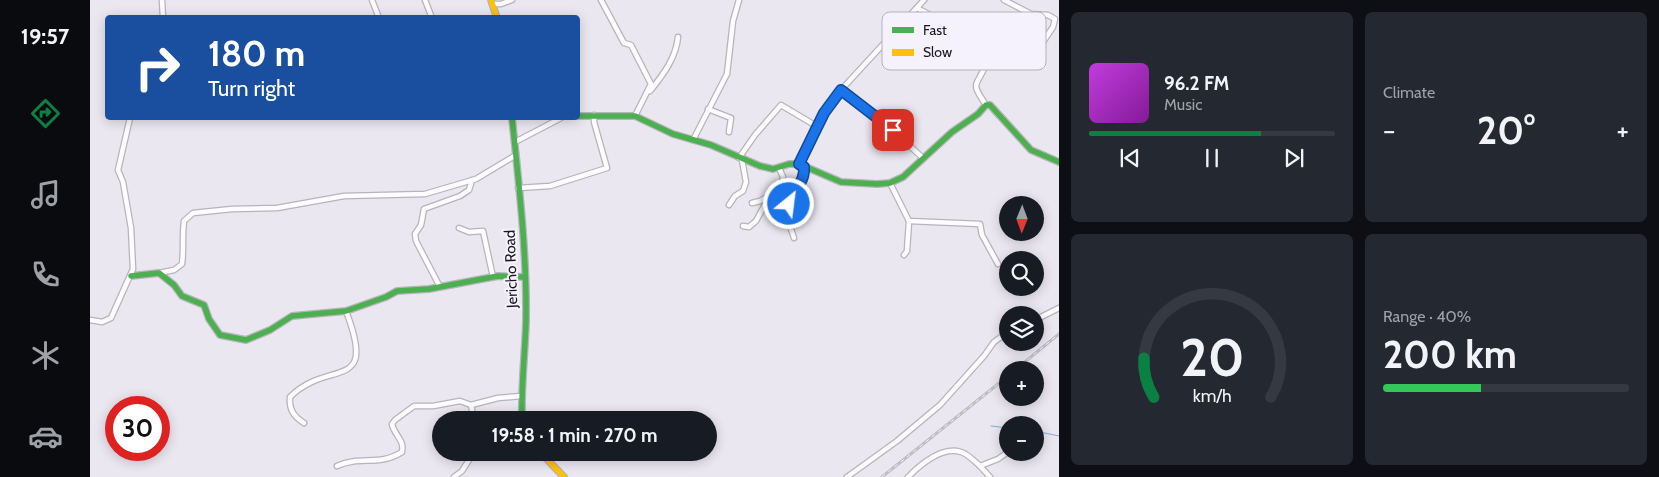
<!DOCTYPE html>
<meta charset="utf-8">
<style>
body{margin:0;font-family:Cabin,sans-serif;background:#242831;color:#f1f3f6;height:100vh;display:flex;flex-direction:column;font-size:19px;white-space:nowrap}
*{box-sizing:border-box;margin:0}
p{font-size:16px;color:#9ea1a6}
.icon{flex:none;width:28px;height:28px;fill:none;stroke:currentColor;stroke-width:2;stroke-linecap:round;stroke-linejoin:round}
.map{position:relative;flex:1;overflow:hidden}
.drawer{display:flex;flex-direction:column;gap:12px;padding:12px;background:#0d0f14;width:600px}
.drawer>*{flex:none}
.banner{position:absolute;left:15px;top:15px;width:475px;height:105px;border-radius:5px;box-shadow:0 2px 12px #0003;background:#1a4fa0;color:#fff;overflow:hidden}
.needle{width:32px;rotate:181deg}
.tools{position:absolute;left:909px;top:196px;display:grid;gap:10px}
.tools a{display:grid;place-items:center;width:45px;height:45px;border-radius:50%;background:#171b24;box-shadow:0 2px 12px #0003;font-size:25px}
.speed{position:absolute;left:15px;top:396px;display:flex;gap:10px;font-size:25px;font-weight:700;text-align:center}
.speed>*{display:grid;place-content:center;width:65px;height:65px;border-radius:50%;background:#171b24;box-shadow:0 2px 12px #0003;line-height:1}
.speed .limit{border:8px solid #d22;background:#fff;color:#111}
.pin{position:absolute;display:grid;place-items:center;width:42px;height:42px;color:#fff;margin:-21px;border-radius:10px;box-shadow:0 2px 8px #0006}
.me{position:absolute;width:55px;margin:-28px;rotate:29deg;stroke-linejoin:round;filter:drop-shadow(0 0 4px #0008)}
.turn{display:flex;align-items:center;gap:18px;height:105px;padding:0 20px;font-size:22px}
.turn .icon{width:65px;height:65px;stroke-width:2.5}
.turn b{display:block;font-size:35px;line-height:42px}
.big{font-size:38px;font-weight:800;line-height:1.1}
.drawer .tile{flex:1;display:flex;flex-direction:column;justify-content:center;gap:8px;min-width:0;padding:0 18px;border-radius:8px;background:#242831}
.drawer .dial{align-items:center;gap:0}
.dial svg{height:130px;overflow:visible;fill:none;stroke:#363941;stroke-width:7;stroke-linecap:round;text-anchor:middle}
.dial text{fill:#f1f3f6;stroke:none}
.song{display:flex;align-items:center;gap:15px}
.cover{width:60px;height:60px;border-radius:8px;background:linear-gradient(135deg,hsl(290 70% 55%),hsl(290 70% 35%))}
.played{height:5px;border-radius:2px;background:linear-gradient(90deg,#0b8043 70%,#363941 70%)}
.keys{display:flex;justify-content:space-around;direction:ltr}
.heat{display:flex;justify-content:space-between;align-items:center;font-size:28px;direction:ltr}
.charge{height:8px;border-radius:4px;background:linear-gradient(90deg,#34c759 40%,#363941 0)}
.drawer .tiles{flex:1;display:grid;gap:12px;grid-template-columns:repeat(2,1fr)}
.trip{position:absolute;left:342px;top:411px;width:285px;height:50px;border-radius:25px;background:#171b24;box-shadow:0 2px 12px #0003;font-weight:800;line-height:50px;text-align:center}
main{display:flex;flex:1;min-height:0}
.dock{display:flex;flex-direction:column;width:90px;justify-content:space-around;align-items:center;background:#090b0e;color:#9ea1a6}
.dock .icon{width:35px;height:35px}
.dock .active{color:#0b8043}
.dock b{font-size:22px;color:#f1f3f6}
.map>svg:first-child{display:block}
</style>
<main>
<nav class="dock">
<b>19:57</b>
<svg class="icon active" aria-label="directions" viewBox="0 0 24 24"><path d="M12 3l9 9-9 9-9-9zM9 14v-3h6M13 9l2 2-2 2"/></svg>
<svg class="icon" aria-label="music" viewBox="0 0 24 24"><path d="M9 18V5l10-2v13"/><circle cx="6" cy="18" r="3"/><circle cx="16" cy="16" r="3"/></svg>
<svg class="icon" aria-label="phone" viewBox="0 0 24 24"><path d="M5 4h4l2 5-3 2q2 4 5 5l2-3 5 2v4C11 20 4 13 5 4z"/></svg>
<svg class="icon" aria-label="climate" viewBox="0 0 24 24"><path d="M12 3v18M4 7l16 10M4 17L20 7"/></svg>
<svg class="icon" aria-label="car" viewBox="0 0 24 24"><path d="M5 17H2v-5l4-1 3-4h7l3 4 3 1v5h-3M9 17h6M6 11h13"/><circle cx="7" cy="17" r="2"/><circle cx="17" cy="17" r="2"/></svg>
</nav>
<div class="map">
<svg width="969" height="477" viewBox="0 0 969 477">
<rect width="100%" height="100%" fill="#ebe7f1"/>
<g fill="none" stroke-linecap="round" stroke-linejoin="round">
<g stroke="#86acd2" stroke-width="1">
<path d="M 901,426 L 918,428"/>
<path d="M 945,431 L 969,436"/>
</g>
<defs>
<g id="street">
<path d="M 72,0 L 73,18"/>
<path d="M 282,0 L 289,18"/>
<path d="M 335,0 L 342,18"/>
<path d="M 511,0 L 534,43 L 541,45 L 561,84 L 545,116"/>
<path d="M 914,0 L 941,14 L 958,15 L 965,19 L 963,27 L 949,48"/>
<path d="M 402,4 L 411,4 L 422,0"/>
<path d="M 827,8 C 853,22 883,36 896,64 C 887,88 879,80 896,105"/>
<path d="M 751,90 L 803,131 L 833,158"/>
<path d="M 560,91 C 573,75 586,58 588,37"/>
<path d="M 618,109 L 641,118 L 639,132"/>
<path d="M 603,140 L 637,74 L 643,21 L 649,0"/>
<path d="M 425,142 L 471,118"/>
<path d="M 649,158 L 665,135 L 691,105 L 728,127"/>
<path d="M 709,164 L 734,113 L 751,90 L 834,0"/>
<path d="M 800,183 L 819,221 L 890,224 L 892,235 L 908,264"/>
<path d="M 428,188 L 460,186 L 517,168 L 504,122 L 504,115"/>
<path d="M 662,203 L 670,201 L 691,189 L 693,177 L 689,168"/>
<path d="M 639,205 L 645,196 L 653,191 L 656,182 L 652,160"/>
<path d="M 653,226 L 659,227 L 666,221 L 679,197"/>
<path d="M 369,228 L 379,232 L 393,231 L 403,277"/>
<path d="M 704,238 C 699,226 695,207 702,195 C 709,182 715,183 714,167"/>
<path d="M 814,255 L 817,251 L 819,221"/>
<path d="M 69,273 L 84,270 L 92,264 C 94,250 92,236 94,221 L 103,213 L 142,209 L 187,208 L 254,196 L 335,194 L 386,179 L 426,155"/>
<path d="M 350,287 L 326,241 L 325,234 L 331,225 L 334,209 L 370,196 L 379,190 L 382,180"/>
<path d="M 0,320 L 12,322 L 21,318 L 43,269 L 41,228 L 33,182 L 28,170 L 40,118"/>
<path d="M 945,320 L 969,308"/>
<path d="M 384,420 L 381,405 L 408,398 L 431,396"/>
<path d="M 214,423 C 203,416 199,409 200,397 C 239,358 288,394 256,311"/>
<path d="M 247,466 C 271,455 288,467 312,452 C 315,440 304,435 302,424 L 305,420 L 324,406 L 343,406 L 370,401 L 381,405"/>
<path d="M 364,477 L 372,471 L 384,452"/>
<path d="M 757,477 L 807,441 L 850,405 L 894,356 L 904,342 L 918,332"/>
<path d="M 818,477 C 830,465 852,446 871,452 C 878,454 884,461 890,466"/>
<path d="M 900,477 L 890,466 L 908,459 L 918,452"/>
</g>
<g id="fast">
<path d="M 488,116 L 545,116 L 583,134 L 621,145 L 670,166 L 683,169 L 699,164 L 709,164 L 751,182 L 787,184 L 800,183 L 813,177 L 862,132 L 888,114 L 896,105 L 900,105 L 941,150 L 969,162"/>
<path d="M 422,118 C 429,185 437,253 436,321 C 435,354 431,387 432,420"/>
<path d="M 41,276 L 69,273 L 84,285 L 92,296 L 114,305 L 119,319 L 130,335 L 156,340 L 180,330 L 202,316 L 256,311 L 296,297 L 307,291 L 339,289 L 408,276 L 434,277"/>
</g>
<g id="slow">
<path d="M 401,0 L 407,18"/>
<path d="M 450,452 L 474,477"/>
</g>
</defs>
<use href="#street" stroke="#b7b4bc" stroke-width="7"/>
<use href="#fast" stroke="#b7b4bc" stroke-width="8"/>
<use href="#slow" stroke="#b7b4bc" stroke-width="8"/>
<use href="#street" stroke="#fcfbfd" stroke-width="4.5"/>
<use href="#fast" stroke="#4caf50" stroke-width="5.5"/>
<use href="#slow" stroke="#ffc107" stroke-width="5.5"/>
<defs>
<g id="rail">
<path d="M 925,370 L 969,334"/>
<path d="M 792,477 L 918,376"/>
</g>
</defs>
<use href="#rail" stroke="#bebdc0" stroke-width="3"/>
<use href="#rail" stroke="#f6f2fd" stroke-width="1" stroke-dasharray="4" stroke-linecap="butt"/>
</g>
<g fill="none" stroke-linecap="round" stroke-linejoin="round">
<defs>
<path id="route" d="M 699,204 C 703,188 715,184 714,167 L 709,164 L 734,113 L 751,90 L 803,130"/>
</defs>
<use href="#route" stroke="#114b97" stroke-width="12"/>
<use href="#route" stroke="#1a73e8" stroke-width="9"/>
</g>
<g text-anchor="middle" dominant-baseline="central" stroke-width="4" stroke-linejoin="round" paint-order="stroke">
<g font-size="15" fill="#1a181e" stroke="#f6f2fd">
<text transform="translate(421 269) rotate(-92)">Jericho Road</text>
</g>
</g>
<rect x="792" y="12" width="164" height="58" rx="8" fill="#f6f2fd" stroke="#b4b1ba" stroke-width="1"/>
<rect x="802" y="27" width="22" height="6" fill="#4caf50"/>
<rect x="802" y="49" width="22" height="7" fill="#ffc107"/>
<g font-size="14" fill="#1a181e">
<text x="833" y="35">Fast</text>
<text x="833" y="57">Slow</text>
</g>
</svg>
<div class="tools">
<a><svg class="needle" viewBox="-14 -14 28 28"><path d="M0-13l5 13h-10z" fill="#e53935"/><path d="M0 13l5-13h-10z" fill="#9ea1a6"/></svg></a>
<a><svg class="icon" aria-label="search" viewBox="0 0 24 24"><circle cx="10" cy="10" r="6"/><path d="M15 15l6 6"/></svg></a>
<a><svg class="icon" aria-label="layers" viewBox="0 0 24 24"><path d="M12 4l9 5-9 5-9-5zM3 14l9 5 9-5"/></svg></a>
<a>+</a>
<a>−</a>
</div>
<div class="speed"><div class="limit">30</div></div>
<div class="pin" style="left:803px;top:130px;background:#d93025"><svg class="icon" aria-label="arrive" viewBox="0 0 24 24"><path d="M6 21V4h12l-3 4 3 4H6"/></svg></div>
<svg class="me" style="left:699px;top:204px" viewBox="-20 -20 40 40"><circle r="17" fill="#1a73e8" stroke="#fff" stroke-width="3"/><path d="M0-11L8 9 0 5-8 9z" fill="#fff"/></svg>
<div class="trip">19:58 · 1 min · 270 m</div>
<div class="banner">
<div class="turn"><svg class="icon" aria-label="right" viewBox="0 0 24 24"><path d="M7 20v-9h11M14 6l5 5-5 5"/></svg><div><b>180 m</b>Turn right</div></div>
</div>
</div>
<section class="drawer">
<div class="tiles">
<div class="tile">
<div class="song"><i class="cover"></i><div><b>96.2 FM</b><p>Music</p></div></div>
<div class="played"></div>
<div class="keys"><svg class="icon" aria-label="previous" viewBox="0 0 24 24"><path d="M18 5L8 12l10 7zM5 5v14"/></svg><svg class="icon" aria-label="pause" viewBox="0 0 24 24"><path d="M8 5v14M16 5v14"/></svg><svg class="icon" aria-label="next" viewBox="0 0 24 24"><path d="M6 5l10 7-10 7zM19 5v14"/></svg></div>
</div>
<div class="tile"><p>Climate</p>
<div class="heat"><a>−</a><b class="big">20°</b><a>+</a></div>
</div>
<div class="tile dial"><svg viewBox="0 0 100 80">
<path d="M14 69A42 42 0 1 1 86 69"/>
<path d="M14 69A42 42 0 0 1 8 45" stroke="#0b8043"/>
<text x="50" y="56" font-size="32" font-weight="700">20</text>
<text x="50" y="72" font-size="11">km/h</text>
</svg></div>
<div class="tile"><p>Range · 40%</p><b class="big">200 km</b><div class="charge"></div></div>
</div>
</section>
</main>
